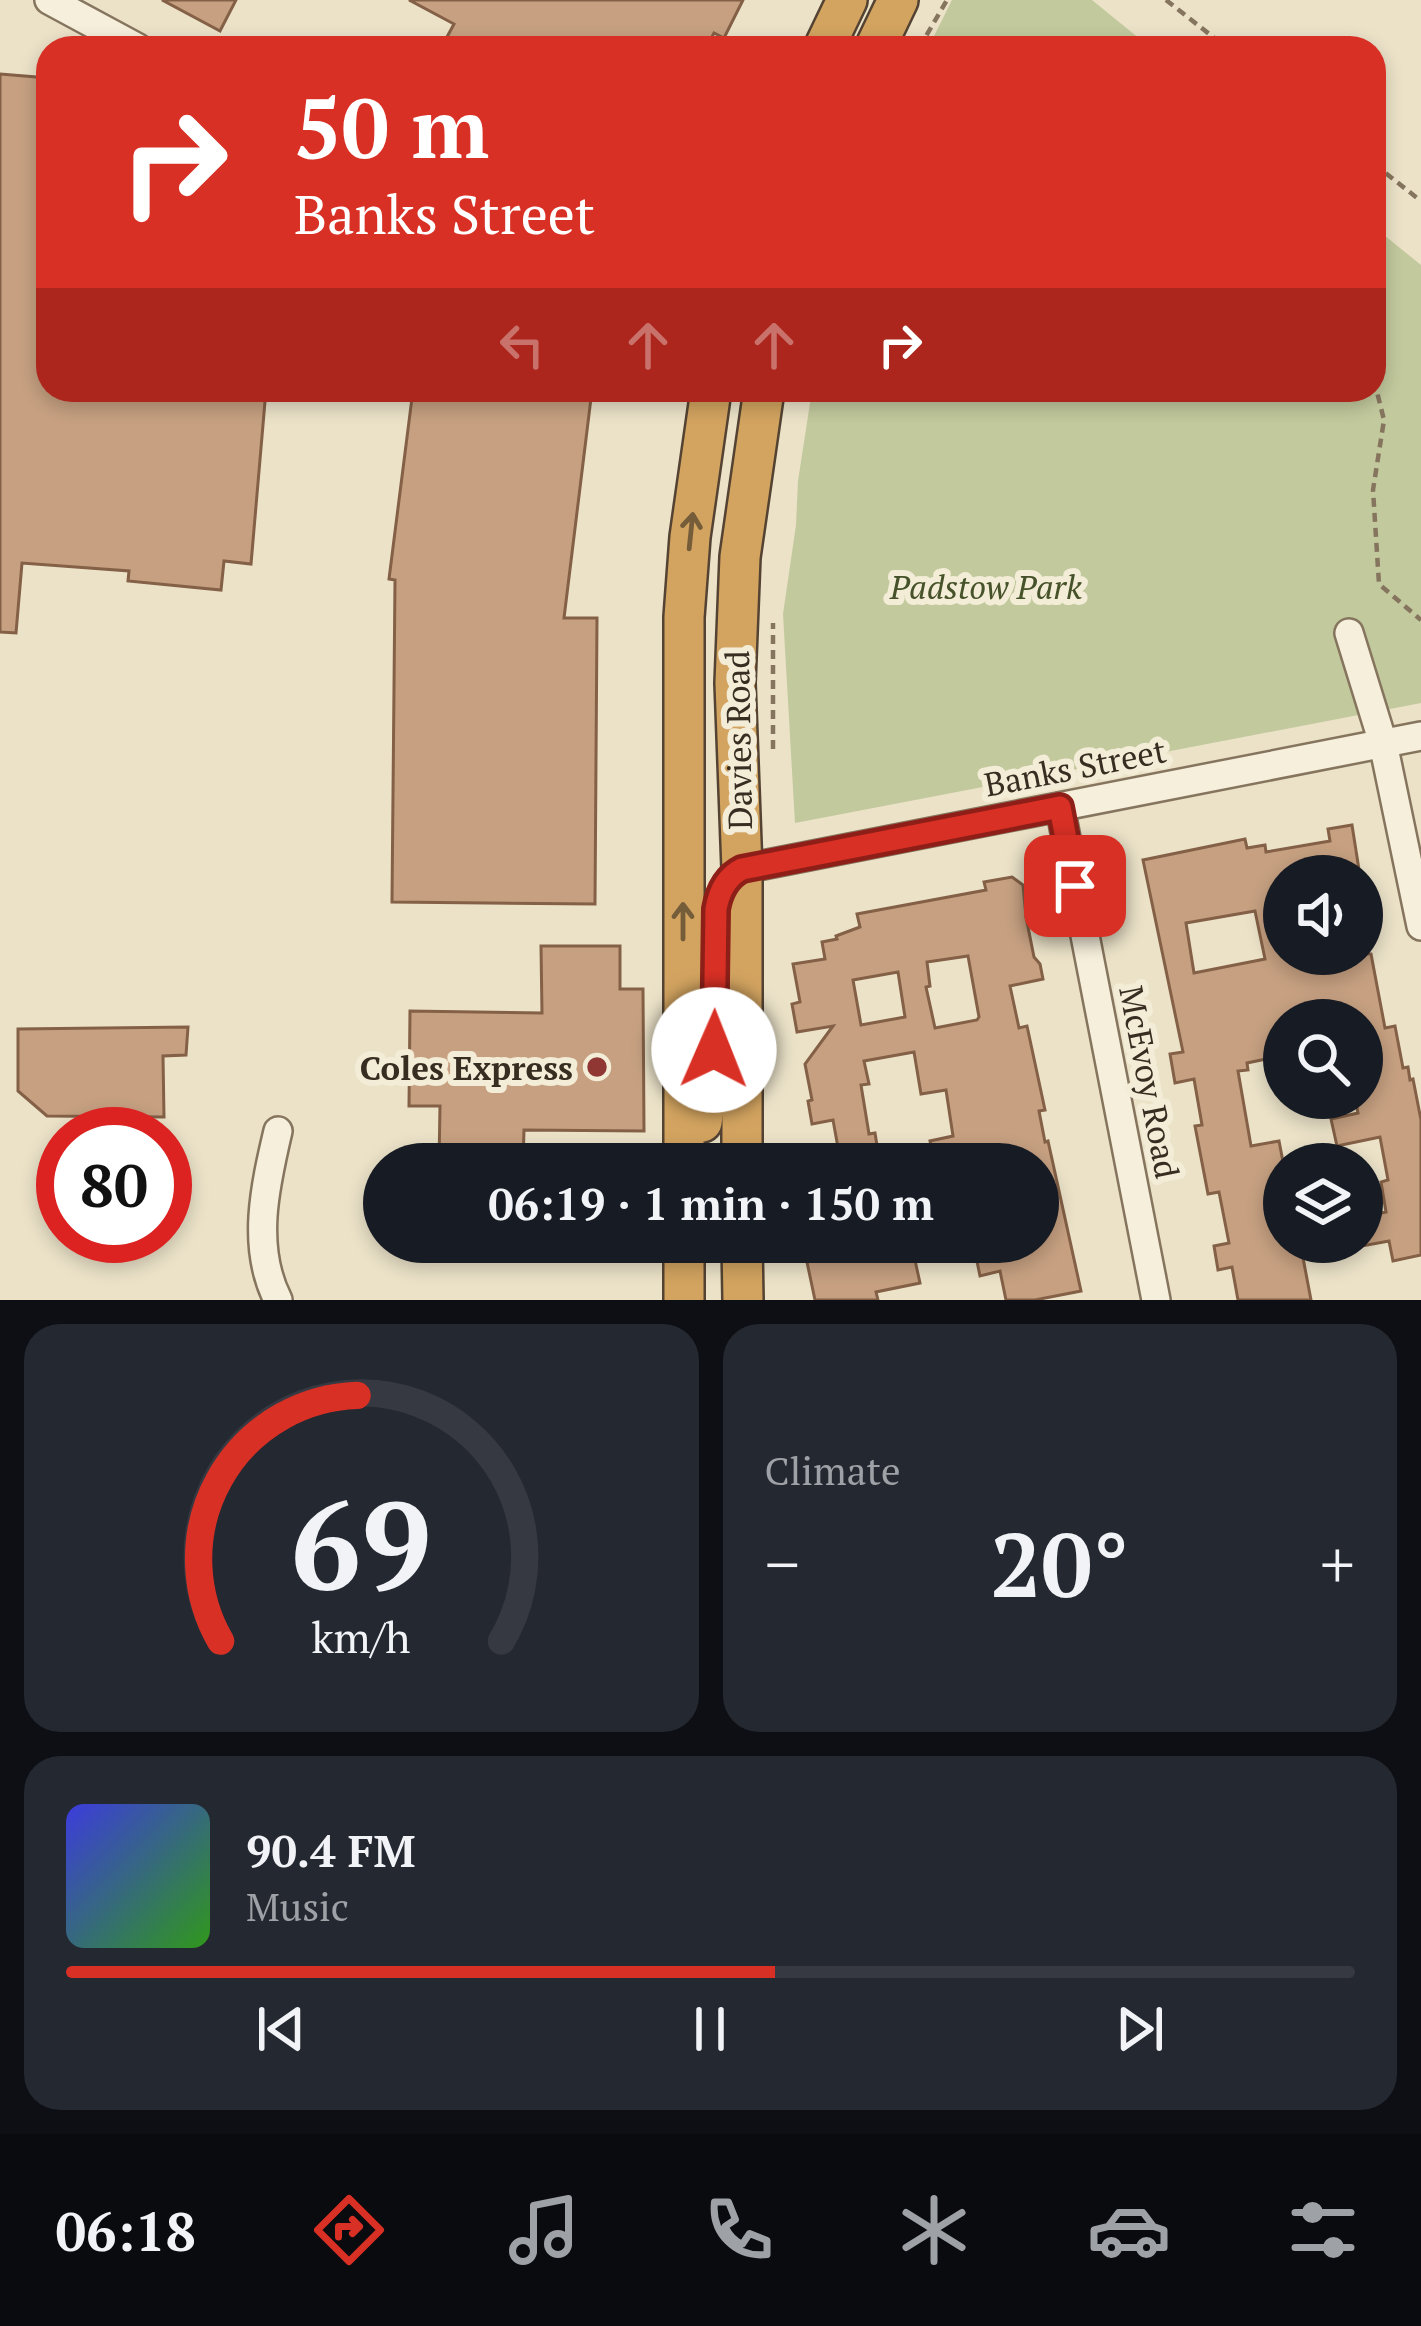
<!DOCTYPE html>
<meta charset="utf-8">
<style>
body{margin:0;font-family:"PT Serif",serif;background:#242831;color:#f1f3f6;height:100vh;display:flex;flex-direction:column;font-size:45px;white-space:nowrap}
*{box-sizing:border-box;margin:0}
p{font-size:39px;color:#9ea1a6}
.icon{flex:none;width:66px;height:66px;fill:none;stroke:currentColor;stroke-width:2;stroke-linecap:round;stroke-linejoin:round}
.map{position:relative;height:1300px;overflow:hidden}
.sheet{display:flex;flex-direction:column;gap:24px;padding:24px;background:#0d0f14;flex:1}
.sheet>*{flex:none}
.top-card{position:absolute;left:36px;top:36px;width:1350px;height:366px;border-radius:36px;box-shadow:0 6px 18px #0003;background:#d93025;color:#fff;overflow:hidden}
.controls{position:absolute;left:1263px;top:855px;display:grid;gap:24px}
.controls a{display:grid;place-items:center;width:120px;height:120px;border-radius:50%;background:#171b24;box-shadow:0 6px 18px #0003;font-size:60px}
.speed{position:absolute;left:36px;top:1107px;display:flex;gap:24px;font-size:60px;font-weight:700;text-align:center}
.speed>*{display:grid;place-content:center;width:156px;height:156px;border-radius:50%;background:#171b24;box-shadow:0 6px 18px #0003;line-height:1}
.speed .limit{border:18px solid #d22;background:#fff;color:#111}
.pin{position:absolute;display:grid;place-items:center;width:102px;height:102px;color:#fff;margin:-51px;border-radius:24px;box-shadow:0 6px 18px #0006}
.me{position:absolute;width:132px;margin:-66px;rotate:1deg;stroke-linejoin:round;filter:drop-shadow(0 0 9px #0008)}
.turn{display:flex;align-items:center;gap:42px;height:252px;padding:0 60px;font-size:54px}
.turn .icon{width:156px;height:156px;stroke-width:2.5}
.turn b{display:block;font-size:84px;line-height:102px}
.lanes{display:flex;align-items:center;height:114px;padding:0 60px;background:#0003;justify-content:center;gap:60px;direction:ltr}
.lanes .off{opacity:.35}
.big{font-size:90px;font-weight:800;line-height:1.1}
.sheet .tile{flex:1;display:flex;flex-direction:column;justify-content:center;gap:18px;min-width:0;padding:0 42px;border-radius:36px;background:#242831}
.sheet .dial{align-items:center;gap:0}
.dial svg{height:312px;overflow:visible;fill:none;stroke:#363941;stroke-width:7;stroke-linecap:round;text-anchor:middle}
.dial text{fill:#f1f3f6;stroke:none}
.song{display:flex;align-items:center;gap:36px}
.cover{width:144px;height:144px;border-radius:18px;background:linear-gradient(135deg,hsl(240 70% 55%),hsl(110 70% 35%))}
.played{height:12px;border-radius:6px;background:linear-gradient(90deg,#d93025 55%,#363941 55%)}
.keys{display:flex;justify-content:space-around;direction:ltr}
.heat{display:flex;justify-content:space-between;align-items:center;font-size:66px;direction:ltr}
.sheet .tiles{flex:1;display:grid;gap:24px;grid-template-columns:1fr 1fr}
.tile:last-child{grid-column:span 2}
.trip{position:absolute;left:363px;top:1143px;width:696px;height:120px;border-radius:60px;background:#171b24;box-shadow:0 6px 18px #0003;font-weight:800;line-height:120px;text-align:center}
.tabs{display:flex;height:192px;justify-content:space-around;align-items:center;background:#090b0e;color:#9ea1a6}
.tabs .icon{width:84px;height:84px}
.tabs .on{color:#d93025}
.tabs b{font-size:54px;color:#f1f3f6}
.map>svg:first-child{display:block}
</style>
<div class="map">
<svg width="1421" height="1300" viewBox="0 0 1421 1300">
<rect width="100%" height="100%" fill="#ebe2c8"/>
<g fill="#c2c99d">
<path d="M 952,0 L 1092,0 L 1151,48 L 928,48 Z"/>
<path d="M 1374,227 L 1421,265 L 1421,703 L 795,823 L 783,614 L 796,525 L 798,481 L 812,390 L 1374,390 Z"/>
</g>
<g fill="#c6a081" stroke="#836046" stroke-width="3" fill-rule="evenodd">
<path d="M 162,0 L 236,0 L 220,31 Z"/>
<path d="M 409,0 L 743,0 L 724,38 L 714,33 L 706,48 L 441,48 L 454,24 Z"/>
<path d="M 0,74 L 48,78 L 48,390 L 266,390 L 251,564 L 224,561 L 221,590 L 128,581 L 129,571 L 22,563 L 16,633 L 0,632 Z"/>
<path d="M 413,390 L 592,390 L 564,618 L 597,618 L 595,904 L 392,902 L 395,580 L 389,579 Z"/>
<path d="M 1352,825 L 1360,876 L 1284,876 L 1284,954 L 1371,954 L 1385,1028 L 1395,1026 L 1403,1068 L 1408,1067 L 1410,1080 L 1413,1079 L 1421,1120 L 1421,1255 L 1393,1261 L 1389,1241 L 1362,1246 L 1362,1217 L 1386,1212 L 1381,1182 L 1388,1180 L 1380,1137 L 1337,1146 L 1331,1119 L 1358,1113 L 1355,1098 L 1362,1098 L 1362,1020 L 1280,1020 L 1284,1047 L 1266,1059 L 1247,1063 L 1248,1070 L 1238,1071 L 1251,1146 L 1279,1141 L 1284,1167 L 1284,1242 L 1300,1242 L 1311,1300 L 1238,1300 L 1232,1267 L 1218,1270 L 1214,1246 L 1229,1243 L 1219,1192 L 1208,1194 L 1195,1126 L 1202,1125 L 1194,1079 L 1175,1083 L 1170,1054 L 1183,1052 L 1143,860 L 1245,839 L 1247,848 L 1265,845 L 1266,852 L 1330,841 L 1328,829 ZM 1255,911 L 1265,959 L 1194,973 L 1186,923 Z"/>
<path d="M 1012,877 L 1023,885 L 1026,917 L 1034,957 L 1040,964 L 1043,979 L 1010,986 L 1019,1028 L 1027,1026 L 1045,1110 L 1039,1111 L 1045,1142 L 1048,1141 L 1081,1291 L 1035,1300 L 1006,1300 L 1000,1271 L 980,1276 L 973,1242 L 1038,1242 L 1038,1164 L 935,1164 L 930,1141 L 953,1136 L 946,1090 L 921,1094 L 914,1052 L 864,1061 L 869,1084 L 861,1085 L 869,1134 L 875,1133 L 880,1164 L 841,1164 L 833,1120 L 812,1124 L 808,1101 L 812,1100 L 805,1064 L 833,1026 L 797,1032 L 792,1004 L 800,1002 L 793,964 L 825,959 L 822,942 L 837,939 L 836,936 L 860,927 L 857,914 L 986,890 L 984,882 ZM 968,956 L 979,1017 L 977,1020 L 935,1028 L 926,987 L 930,986 L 927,962 ZM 898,972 L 905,1017 L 861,1025 L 853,980 Z"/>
<path d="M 541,946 L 620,946 L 620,989 L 643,989 L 644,1131 L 524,1130 L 523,1164 L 439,1164 L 440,1106 L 409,1106 L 410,1011 L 542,1013 Z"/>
<path d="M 188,1027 L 186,1055 L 163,1056 L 164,1117 L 47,1116 L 18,1091 L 18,1029 Z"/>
<path d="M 827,1242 L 911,1242 L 920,1283 L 876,1292 L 878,1300 L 815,1300 L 804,1248 Z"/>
</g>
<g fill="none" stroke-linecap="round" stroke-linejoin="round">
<defs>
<g id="minor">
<path d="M 49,0 L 138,48"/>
<path d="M 1349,633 L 1383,743 L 1421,926"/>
<path d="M 1060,807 L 1156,1300"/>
<path d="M 742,869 L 1421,736"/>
<path d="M 278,1300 C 251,1247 265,1186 278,1131"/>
</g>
<g id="highway">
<path d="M 824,48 L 847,0"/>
<path d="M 875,48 L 898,0"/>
<path d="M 702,1122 L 714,1050 L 715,990"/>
<path d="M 684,1164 L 684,617 L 690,537 L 711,390"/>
<path d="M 742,1164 L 742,869 L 735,683 L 740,557 L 764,390"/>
<path d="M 684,1242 L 684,1300"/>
<path d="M 742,1242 L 743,1300"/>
</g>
</defs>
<use href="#minor" stroke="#86755e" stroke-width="32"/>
<use href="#highway" stroke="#544332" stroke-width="44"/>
<g stroke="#86755e" stroke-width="4.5" stroke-dasharray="9 6" stroke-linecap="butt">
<path d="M 1166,0 L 1227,48"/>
<path d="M 919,48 L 947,0"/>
<path d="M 1374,164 L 1421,201"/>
<path d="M 1374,380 L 1384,420 L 1373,490 L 1379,584 L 1421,620"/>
<path d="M 773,749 L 773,623"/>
</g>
<use href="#minor" stroke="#f6efdb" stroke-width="27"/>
<use href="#highway" stroke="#d3a460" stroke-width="39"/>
</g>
<defs><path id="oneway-shaft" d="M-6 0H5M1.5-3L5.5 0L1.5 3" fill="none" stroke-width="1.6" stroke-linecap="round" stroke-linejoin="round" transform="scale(3)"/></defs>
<g stroke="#755d3a">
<use href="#oneway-shaft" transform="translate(691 531) rotate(-84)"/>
<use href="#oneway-shaft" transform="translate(683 921) rotate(-90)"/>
</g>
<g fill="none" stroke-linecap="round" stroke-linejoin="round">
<defs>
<path id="route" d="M 714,1050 L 716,909 C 719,892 726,877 742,869 L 1060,807 L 1075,886"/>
</defs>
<use href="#route" stroke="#8d1f18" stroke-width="30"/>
<use href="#route" stroke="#d93025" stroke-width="21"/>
</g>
<circle fill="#903633" stroke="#f3ecd7" stroke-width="4.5" cx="597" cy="1067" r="12"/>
<g text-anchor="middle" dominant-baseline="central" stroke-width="12" stroke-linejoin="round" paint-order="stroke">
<g font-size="33" font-style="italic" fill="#465229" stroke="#f3ecd7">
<text x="986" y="586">Padstow Park</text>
</g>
<g font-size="33" fill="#372d21" stroke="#f3ecd7">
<text transform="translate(738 740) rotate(-91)">Davies Road</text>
<text transform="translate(1075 767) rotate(-11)">Banks Street</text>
<text transform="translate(1150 1082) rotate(79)">McEvoy Road</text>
</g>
<g font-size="33" font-weight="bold" fill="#372d21" stroke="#f3ecd7" text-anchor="end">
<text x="573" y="1067">Coles Express</text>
</g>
</g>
</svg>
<div class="controls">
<a><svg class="icon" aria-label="sound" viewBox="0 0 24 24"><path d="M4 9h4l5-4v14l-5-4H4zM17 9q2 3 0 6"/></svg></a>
<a><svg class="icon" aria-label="search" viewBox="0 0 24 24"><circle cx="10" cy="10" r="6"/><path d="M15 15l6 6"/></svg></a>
<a><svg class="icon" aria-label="layers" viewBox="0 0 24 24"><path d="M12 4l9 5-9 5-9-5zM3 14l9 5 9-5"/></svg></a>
</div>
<div class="speed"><div class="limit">80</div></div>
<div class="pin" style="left:1075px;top:886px;background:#d93025"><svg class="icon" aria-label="arrive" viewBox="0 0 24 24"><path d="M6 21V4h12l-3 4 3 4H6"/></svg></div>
<svg class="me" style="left:714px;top:1050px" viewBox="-20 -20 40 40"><circle r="19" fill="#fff"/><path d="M0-13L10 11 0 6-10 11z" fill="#d93025"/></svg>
<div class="trip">06:19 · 1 min · 150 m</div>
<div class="top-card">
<div class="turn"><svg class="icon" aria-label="right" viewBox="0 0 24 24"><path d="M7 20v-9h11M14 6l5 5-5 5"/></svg><div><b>50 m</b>Banks Street</div></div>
<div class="lanes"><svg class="icon off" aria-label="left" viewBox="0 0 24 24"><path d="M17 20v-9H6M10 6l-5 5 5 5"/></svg><svg class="icon off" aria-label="ahead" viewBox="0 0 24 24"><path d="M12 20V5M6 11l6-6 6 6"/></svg><svg class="icon off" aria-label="ahead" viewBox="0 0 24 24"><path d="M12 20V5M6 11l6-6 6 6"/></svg><svg class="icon" aria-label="right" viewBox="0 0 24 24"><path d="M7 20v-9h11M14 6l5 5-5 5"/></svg></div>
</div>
</div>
<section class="sheet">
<div class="tiles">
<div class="tile dial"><svg viewBox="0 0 100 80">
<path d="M14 69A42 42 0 1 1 86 69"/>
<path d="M14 69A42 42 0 0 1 49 6" stroke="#d93025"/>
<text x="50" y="56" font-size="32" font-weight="700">69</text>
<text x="50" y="72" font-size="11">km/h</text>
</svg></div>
<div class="tile"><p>Climate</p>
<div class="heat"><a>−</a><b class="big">20°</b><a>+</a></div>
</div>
<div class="tile">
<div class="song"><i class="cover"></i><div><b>90.4 FM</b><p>Music</p></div></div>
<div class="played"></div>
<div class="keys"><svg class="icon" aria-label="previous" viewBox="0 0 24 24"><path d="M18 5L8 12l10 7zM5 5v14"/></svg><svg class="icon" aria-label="pause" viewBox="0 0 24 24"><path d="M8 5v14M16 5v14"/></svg><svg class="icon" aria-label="next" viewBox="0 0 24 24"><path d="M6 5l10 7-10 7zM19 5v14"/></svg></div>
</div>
</div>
</section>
<nav class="tabs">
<b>06:18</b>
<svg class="icon on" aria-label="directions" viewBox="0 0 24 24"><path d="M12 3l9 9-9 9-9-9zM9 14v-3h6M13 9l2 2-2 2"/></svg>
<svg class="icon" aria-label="music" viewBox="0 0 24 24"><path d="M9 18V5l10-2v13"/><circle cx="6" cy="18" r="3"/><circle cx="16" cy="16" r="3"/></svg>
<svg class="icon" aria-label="phone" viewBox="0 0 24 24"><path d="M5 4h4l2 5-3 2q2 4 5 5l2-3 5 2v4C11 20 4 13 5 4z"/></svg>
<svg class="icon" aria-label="climate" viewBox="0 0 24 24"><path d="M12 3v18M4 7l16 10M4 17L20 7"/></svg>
<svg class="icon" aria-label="car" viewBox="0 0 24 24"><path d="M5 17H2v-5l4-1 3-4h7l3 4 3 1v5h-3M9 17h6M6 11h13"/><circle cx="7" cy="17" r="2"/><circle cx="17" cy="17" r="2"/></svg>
<svg class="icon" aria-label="filters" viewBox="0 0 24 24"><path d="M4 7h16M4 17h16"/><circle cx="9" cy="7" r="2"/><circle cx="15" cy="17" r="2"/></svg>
</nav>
